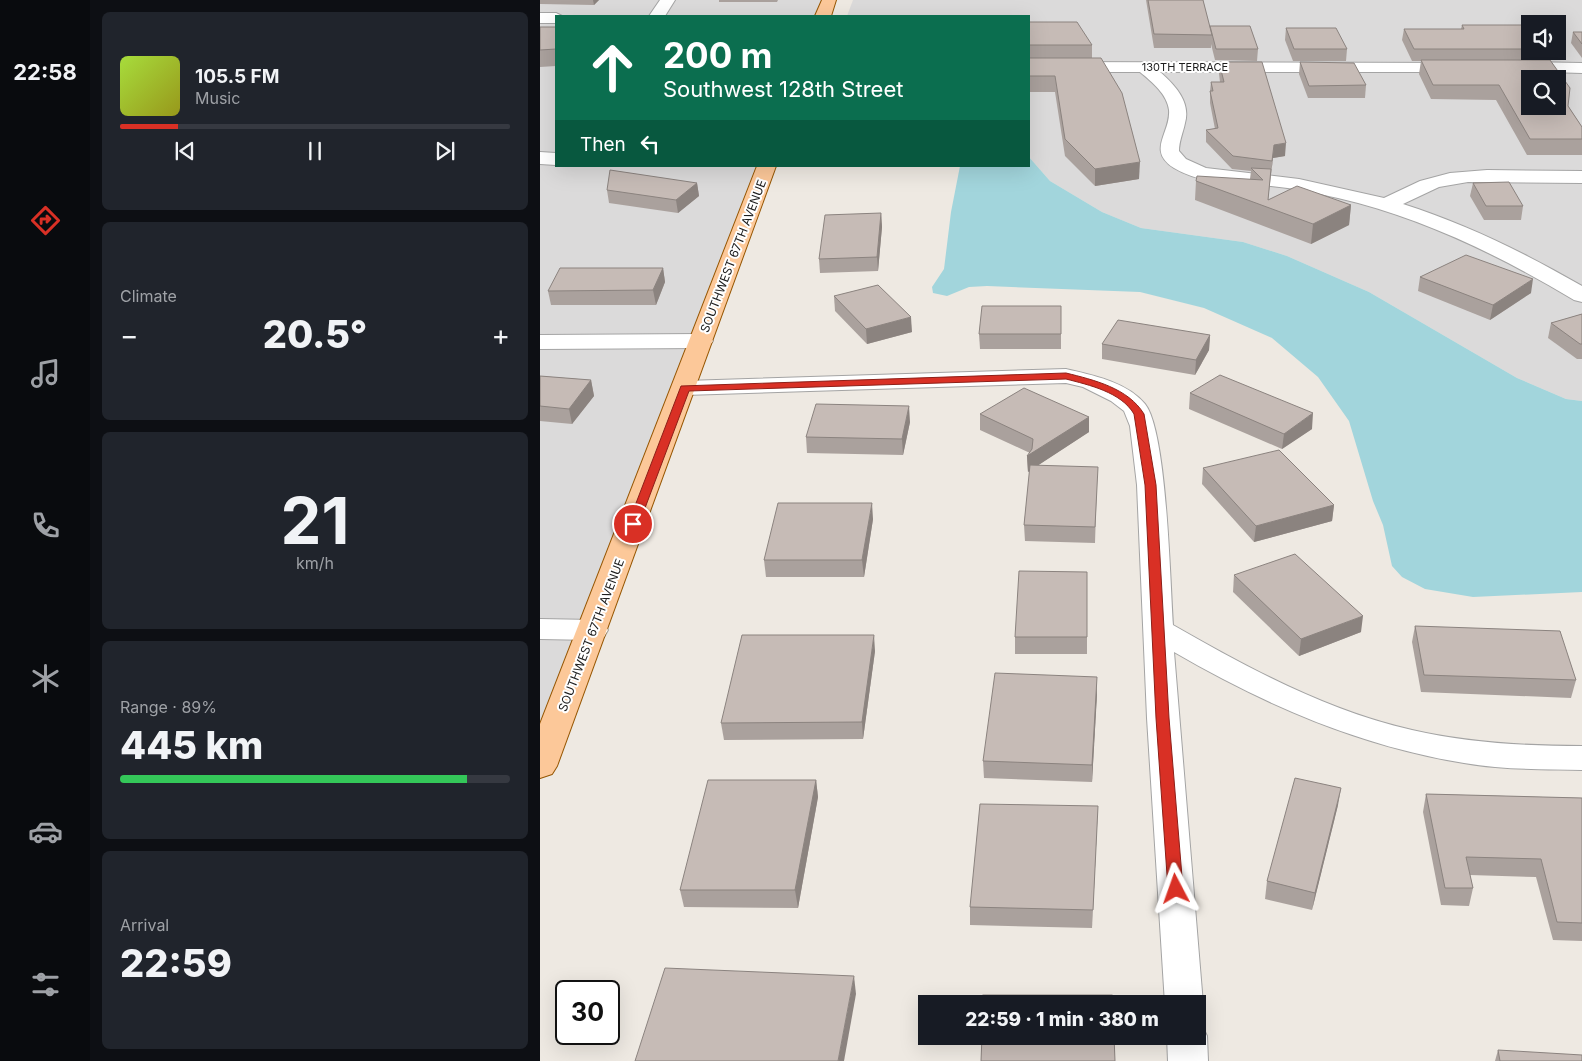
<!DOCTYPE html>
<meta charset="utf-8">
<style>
body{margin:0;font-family:Inter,sans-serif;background:#20242c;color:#f1f3f6;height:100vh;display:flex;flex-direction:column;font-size:19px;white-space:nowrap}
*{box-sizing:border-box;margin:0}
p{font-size:16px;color:#9ea1a6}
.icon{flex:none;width:28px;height:28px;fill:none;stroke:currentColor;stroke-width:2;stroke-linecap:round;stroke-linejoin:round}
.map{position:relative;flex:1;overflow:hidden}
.drawer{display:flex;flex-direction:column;gap:12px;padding:12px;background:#0d0f14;width:450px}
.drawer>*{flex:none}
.guide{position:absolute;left:15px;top:15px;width:475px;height:152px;border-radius:0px;box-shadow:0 5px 20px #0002;background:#0b6e4f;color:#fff;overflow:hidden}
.fabs{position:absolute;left:981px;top:15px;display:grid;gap:10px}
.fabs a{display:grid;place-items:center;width:45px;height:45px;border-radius:0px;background:#171b24;box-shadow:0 5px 20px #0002;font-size:25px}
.speed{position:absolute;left:15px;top:980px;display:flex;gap:10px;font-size:25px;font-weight:700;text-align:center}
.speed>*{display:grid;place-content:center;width:65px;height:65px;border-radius:50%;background:#171b24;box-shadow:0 5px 20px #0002;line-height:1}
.speed .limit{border:2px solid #111;border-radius:8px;background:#fff;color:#111}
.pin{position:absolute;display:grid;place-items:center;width:42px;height:42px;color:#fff;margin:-21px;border:2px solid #fff;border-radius:50%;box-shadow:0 1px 5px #0007}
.me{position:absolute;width:55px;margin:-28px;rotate:356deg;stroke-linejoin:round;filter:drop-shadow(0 0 4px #0008)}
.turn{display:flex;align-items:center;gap:18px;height:105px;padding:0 25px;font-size:22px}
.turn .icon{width:65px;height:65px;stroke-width:2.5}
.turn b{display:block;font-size:35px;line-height:42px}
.then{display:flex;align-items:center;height:48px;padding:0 25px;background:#0003;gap:10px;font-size:19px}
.big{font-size:38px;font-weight:800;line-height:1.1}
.drawer .tile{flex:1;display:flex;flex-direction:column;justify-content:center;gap:8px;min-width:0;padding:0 18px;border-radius:8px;background:#20242c}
.drawer .dial{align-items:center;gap:0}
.dial b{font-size:65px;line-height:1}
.song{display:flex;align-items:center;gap:15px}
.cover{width:60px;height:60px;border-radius:8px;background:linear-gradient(135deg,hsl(80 70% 55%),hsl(60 70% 35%))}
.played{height:5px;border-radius:2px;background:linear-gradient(90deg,#d93025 15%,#363941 15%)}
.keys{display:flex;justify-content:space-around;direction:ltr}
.heat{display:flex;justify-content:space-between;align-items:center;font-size:28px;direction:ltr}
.charge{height:8px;border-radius:4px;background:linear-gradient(90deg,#34c759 89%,#363941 0)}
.trip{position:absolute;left:378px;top:995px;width:288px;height:50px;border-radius:0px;background:#171b24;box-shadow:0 5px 20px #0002;font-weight:800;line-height:50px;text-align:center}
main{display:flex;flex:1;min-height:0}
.dock{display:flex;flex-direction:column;width:90px;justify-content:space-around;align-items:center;background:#090b0e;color:#9ea1a6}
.dock .icon{width:35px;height:35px}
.dock .selected{color:#d93025}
.dock b{font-size:22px;color:#f1f3f6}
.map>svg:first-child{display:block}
</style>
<main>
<nav class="dock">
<b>22:58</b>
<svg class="icon selected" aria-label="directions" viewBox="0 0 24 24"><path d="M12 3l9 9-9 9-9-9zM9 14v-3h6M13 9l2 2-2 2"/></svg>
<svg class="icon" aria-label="music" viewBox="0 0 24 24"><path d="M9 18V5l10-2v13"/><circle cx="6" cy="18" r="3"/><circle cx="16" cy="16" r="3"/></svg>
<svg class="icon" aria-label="phone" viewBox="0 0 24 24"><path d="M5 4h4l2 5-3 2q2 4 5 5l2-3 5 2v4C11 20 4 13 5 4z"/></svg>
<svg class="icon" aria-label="climate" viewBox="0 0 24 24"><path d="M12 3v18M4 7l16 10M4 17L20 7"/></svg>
<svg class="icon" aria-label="car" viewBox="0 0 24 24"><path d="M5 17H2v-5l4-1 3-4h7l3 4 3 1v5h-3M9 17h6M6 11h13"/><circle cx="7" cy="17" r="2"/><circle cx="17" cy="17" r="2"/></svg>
<svg class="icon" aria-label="filters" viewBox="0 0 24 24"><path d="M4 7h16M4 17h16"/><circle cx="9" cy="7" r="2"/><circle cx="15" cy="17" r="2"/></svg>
</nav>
<section class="drawer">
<div class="tile">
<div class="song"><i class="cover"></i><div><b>105.5 FM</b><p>Music</p></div></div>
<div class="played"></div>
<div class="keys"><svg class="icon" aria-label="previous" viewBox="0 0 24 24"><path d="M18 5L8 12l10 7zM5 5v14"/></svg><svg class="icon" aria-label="pause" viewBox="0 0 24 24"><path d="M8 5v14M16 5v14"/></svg><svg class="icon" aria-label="next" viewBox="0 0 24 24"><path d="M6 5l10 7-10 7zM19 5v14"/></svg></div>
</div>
<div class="tile"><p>Climate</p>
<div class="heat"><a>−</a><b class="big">20.5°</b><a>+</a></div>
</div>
<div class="tile dial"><b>21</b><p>km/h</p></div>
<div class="tile"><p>Range · 89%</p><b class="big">445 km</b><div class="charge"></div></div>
<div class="tile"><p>Arrival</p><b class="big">22:59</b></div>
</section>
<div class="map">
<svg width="1042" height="1061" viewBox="0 0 1042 1061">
<rect width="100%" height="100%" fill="#eee9e2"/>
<g fill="#dbdada" fill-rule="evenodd">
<path d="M 0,0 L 285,0 L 279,16 L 16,16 L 16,166 L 222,166 L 0,729 Z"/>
<path d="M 313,0 L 1042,0 L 1042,401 L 1026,399 L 977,378 L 829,292 L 747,256 L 703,242 L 601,228 L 562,212 L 510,181 L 489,157 L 489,16 L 307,16 ZM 990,24 L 1018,24 L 1018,51 L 990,51 ZM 990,79 L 1018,79 L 1018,106 L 990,106 Z"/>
</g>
<path fill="#a2d5dc" d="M 489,157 L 510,181 L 562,212 L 601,228 L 703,242 L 747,256 L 829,292 L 977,378 L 1026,399 L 1042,401 L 1042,592 L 933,597 L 885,589 L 862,577 L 852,566 L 843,525 L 833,501 L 809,421 L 778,377 L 732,338 L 664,308 L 600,292 L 447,286 L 429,287 L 407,296 L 393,293 L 392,287 L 404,269 L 411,212 L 420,166 L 489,166 Z"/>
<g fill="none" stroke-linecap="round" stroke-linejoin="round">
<defs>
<g id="minor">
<path d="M 120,0 L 135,0 L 125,16 L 109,16 Z"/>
<path d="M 0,13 L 16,13 L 22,16 L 16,16 L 16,23 L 0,23 Z"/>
<path d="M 489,62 L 924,63 L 926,67 L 924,71 L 918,72 L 620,72 C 635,85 651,102 645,123 C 643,133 639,141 639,151 L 646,159 L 666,168 L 759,179 L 844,198 L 880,181 L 910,173 L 947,170 L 1042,171 L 1042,183 L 928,182 L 899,187 L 863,204 C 926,224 985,253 1042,286 L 1042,302 L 1034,300 C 961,256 881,217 798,198 C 776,193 753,188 731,186 C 700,184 662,185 634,168 C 606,150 631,133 629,110 C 627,94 612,82 600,72 L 489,72 Z"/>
<path d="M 979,62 L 1042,63 L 1042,73 L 973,71 L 971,67 L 973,63 Z"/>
<path d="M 0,152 L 16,153 L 16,165 L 0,164 Z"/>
<path d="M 161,334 L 169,336 L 173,341 L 169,346 L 161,348 L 0,349 L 0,335 Z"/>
<path d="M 526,369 C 552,375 587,382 605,404 C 627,431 630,582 633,625 C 708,668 787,711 872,730 C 928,743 985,746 1042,746 L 1042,770 C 1003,769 963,770 924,763 C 820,746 725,705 634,652 L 663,1004 L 656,1016 L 656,1004 L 625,1004 L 607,718 L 597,485 L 590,426 L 584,411 L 571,401 L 543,387 L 526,383 L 145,395 L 136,393 L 133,388 L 136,383 L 145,381 Z"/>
<path d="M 0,619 L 53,620 L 64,623 L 68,630 L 64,637 L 53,640 L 0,639 Z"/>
<path d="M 656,1023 L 661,1024 L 667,1036 L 668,1061 L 628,1061 L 627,1036 L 656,1036 Z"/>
</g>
<g id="major">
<path d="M 282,0 L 296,0 L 291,16 L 275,16 Z"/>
<path d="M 217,166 L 236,166 L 17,766 L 12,774 L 0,778 L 0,724 Z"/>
</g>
</defs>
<use href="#minor" stroke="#a4a4a4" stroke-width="2"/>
<use href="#major" stroke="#955500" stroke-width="2"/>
<use href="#minor" fill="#fff" fill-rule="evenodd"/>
<use href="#major" fill="#fcc899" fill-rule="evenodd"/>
</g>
<g fill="#aaa19d">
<path d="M 0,0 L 59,0 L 54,5 L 0,4 Z"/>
<path d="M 179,0 L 238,0 L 237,2 L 179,2 Z"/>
<path d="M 606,0 L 663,0 L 670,29 L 670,26 L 718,49 L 717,61 L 675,60 L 671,44 L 671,48 L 614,48 Z"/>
<path d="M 489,22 L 552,45 L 552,58 L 599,179 L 555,186 L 525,156 L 515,92 L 489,92 Z"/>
<path d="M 922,25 L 990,31 L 990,51 L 1005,51 L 999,55 L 998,60 L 1042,127 L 1042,155 L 987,155 L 956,100 L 891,99 L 879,74 L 881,61 L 872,61 L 862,40 L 864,29 L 921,29 Z"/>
<path d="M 0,27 L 16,27 L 16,66 L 0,67 Z"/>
<path d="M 746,28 L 807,49 L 806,61 L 753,61 L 745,40 Z"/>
<path d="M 1033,32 L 1042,32 L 1042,58 L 1031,43 Z"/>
<path d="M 679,62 L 745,156 L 733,158 L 728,200 L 811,205 L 809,225 L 771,244 L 655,200 L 656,181 L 710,179 L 711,171 L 692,169 L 666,142 L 666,130 L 675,129 L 670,103 L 670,91 L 671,82 L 680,82 L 679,74 Z"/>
<path d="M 760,62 L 826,85 L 825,98 L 768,98 L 759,74 Z"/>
<path d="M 157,183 L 159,196 L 138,213 L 69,203 L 67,190 Z"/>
<path d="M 933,183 L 983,206 L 981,220 L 944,220 L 930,196 Z"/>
<path d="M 341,213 L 342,227 L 338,271 L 280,273 L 279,259 Z"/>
<path d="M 123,268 L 125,282 L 116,305 L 11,305 L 8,291 Z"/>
<path d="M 880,277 L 991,293 L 950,320 L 878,291 Z"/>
<path d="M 294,296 L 372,332 L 327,344 L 295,311 Z"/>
<path d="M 521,306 L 521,349 L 440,349 L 439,334 Z"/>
<path d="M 1042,314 L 1042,359 L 1037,359 L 1008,338 L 1011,323 Z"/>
<path d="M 670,335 L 669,350 L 655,375 L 562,359 L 562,344 Z"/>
<path d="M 0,376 L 51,380 L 54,396 L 32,424 L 0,421 Z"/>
<path d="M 650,393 L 772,429 L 742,449 L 649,409 Z"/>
<path d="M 440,414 L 549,417 L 549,432 L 498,465 L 557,482 L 555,543 L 485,541 L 484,525 L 490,470 L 488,472 L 487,456 L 490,453 L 440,430 Z"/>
<path d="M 370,422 L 363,455 L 267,453 L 266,437 Z"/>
<path d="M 663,468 L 794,505 L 792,521 L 714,542 L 662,484 Z"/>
<path d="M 333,519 L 324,577 L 226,577 L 224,560 Z"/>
<path d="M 547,572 L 547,654 L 475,654 L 475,637 Z"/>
<path d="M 694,575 L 821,632 L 759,656 L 693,592 Z"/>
<path d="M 875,626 L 1036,680 L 1031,698 L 881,692 L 872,642 Z"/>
<path d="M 335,651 L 323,739 L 184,740 L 181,723 Z"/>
<path d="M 557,694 L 552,782 L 444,778 L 443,761 Z"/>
<path d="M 276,780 L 278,797 L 258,908 L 144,907 L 140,890 Z"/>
<path d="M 886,794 L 1042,798 L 1042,941 L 1013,940 L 996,877 L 930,875 L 933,888 L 929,906 L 901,905 L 883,812 Z"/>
<path d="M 798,805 L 772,910 L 725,899 L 727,881 Z"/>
<path d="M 557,823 L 552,928 L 430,925 L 430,907 Z"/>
<path d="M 958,1050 L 1042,1061 L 955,1061 Z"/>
</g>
<g fill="#8b837f">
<path d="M 53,0 L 59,0 L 54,5 Z"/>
<path d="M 999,51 L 1005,51 L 999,55 Z"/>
<path d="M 746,143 L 745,156 L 733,158 L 731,174 L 734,145 Z"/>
<path d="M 600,162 L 599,179 L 555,186 L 555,169 Z"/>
<path d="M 157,183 L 159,196 L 138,213 L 136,200 Z"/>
<path d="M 811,205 L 809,225 L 771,244 L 773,224 Z"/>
<path d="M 341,213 L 342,227 L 338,271 L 337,257 Z"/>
<path d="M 123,268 L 125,282 L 116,305 L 113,290 Z"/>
<path d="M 993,279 L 991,293 L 950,320 L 953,305 Z"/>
<path d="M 371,317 L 372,332 L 327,344 L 326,329 Z"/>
<path d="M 670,335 L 669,350 L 655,375 L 656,360 Z"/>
<path d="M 51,380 L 54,396 L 32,424 L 29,409 Z"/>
<path d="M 369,406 L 370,422 L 363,455 L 362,439 Z"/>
<path d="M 773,413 L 772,429 L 742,449 L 744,434 Z"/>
<path d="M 549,417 L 549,432 L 488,472 L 487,456 Z"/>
<path d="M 332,503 L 333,519 L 324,577 L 322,560 Z"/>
<path d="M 794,505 L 792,521 L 714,542 L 716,526 Z"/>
<path d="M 823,616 L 821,632 L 759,656 L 761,639 Z"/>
<path d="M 334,635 L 335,651 L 323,739 L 322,722 Z"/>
<path d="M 557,677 L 557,694 L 552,782 L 552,765 Z"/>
<path d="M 276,780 L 278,797 L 258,908 L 255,890 Z"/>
<path d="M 801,788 L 798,805 L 772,910 L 775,893 Z"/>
<path d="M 558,806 L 557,823 L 552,928 L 553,910 Z"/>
<path d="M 314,976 L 316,994 L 304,1061 L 298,1061 Z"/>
</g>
<g fill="#c6bbb6" stroke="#8b837f" fill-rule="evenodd">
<path d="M 608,0 L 663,0 L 672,35 L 614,34 Z"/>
<path d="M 489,22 L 537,22 L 552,45 L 489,45 Z"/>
<path d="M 922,25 L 983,25 L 988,31 L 990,31 L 990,49 L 874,49 L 864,29 L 924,29 Z"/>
<path d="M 670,26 L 710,26 L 718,49 L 676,49 Z"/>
<path d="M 0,27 L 16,27 L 16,49 L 0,50 Z"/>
<path d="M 746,28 L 796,28 L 807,49 L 754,49 Z"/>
<path d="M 1033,32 L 1042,32 L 1042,44 Z"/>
<path d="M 489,58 L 561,58 L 582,93 L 600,162 L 555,169 L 525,139 L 515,76 L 489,76 Z"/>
<path d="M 881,60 L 1010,60 L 1030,88 L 1028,106 L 1042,127 L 1042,139 L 990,139 L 959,85 L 893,85 ZM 990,79 L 1018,79 L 1018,106 L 990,106 Z"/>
<path d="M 679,62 L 722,62 L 746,143 L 734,145 L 732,161 L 693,156 L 666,130 L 678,128 L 670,91 L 673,91 L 671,82 L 684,82 Z"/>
<path d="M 760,62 L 814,63 L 826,85 L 769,86 Z"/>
<path d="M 711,168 L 731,169 L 728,200 L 757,186 L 811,205 L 773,224 L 656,181 L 657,176 L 723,180 Z"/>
<path d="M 70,170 L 157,183 L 136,200 L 67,190 Z"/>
<path d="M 969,182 L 983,206 L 946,206 L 933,183 Z"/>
<path d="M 341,213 L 337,257 L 279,259 L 285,215 Z"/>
<path d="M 926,255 L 993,279 L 953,305 L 880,277 Z"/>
<path d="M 20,268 L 123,268 L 113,290 L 8,291 Z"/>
<path d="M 338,285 L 371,317 L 326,329 L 294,296 Z"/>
<path d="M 442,306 L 521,306 L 521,334 L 439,334 Z"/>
<path d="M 1042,314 L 1042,344 L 1040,344 L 1011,323 Z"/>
<path d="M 578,320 L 670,335 L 656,360 L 562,344 Z"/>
<path d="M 680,375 L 773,413 L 744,434 L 650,393 Z"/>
<path d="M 0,376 L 51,380 L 29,409 L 0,406 Z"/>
<path d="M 484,388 L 549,417 L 487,456 L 492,449 L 493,439 L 440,414 Z"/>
<path d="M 276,404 L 369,406 L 362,439 L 266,437 Z"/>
<path d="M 739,450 L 794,505 L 716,526 L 663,468 Z"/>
<path d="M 490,465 L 558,467 L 555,527 L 484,525 Z"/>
<path d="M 238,503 L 332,503 L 322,560 L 224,560 Z"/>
<path d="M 755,554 L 823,616 L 761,639 L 694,575 Z"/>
<path d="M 479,571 L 547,572 L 547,637 L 475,637 Z"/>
<path d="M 875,626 L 1020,631 L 1036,680 L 884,675 Z"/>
<path d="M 202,635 L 334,635 L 322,722 L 181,723 Z"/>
<path d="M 455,673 L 557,677 L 552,765 L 443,761 Z"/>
<path d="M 755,778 L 801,788 L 775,893 L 727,881 Z"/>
<path d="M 168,780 L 276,780 L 255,890 L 140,890 Z"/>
<path d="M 886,794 L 1042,798 L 1042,923 L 1017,922 L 1001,859 L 926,857 L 933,888 L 905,888 Z"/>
<path d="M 440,804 L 558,806 L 553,910 L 430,907 Z"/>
<path d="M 125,968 L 314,976 L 298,1061 L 95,1061 Z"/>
<rect x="443" y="995" width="129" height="9"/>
<path d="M 442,1036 L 574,1036 L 575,1061 L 441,1061 Z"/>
<path d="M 958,1050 L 1042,1055 L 1042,1061 L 960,1061 Z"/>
</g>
<path fill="#d93025" stroke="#8d1f18" d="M 526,373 C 554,380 588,388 604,414 L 616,485 L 629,718 L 643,889 L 641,893 L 630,893 L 628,889 L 616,718 L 605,485 L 594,414 C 581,392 549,385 526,379 L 149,391 L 99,524 L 93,527 L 88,524 L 141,386 Z"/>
<g text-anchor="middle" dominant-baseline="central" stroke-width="4" stroke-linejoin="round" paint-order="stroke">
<g font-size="11" fill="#1d1d1d" stroke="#fff">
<text x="645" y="67">130TH TERRACE</text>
</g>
<g font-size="12" fill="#1d1d1d" stroke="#fff">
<text transform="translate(193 256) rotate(-69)">SOUTHWEST 67TH AVENUE</text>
<text transform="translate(51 635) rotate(-69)">SOUTHWEST 67TH AVENUE</text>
</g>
</g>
</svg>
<div class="fabs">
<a><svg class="icon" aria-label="sound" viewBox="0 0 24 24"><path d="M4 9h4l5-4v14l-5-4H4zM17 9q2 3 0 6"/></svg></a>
<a><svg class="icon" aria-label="search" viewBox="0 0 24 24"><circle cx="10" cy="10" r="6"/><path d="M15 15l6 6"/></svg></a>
</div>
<div class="speed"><div class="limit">30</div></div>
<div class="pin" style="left:93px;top:524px;background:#d93025"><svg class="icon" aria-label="arrive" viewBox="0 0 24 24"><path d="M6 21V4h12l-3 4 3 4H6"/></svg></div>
<svg class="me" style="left:636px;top:889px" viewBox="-20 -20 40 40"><path d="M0-17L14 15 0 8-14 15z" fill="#d93025" stroke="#fff" stroke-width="4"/></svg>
<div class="trip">22:59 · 1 min · 380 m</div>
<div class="guide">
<div class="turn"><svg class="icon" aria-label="ahead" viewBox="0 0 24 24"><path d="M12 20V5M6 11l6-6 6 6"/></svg><div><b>200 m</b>Southwest 128th Street</div></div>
<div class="then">Then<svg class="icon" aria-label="left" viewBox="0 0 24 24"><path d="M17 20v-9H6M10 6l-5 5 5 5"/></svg></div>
</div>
</div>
</main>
